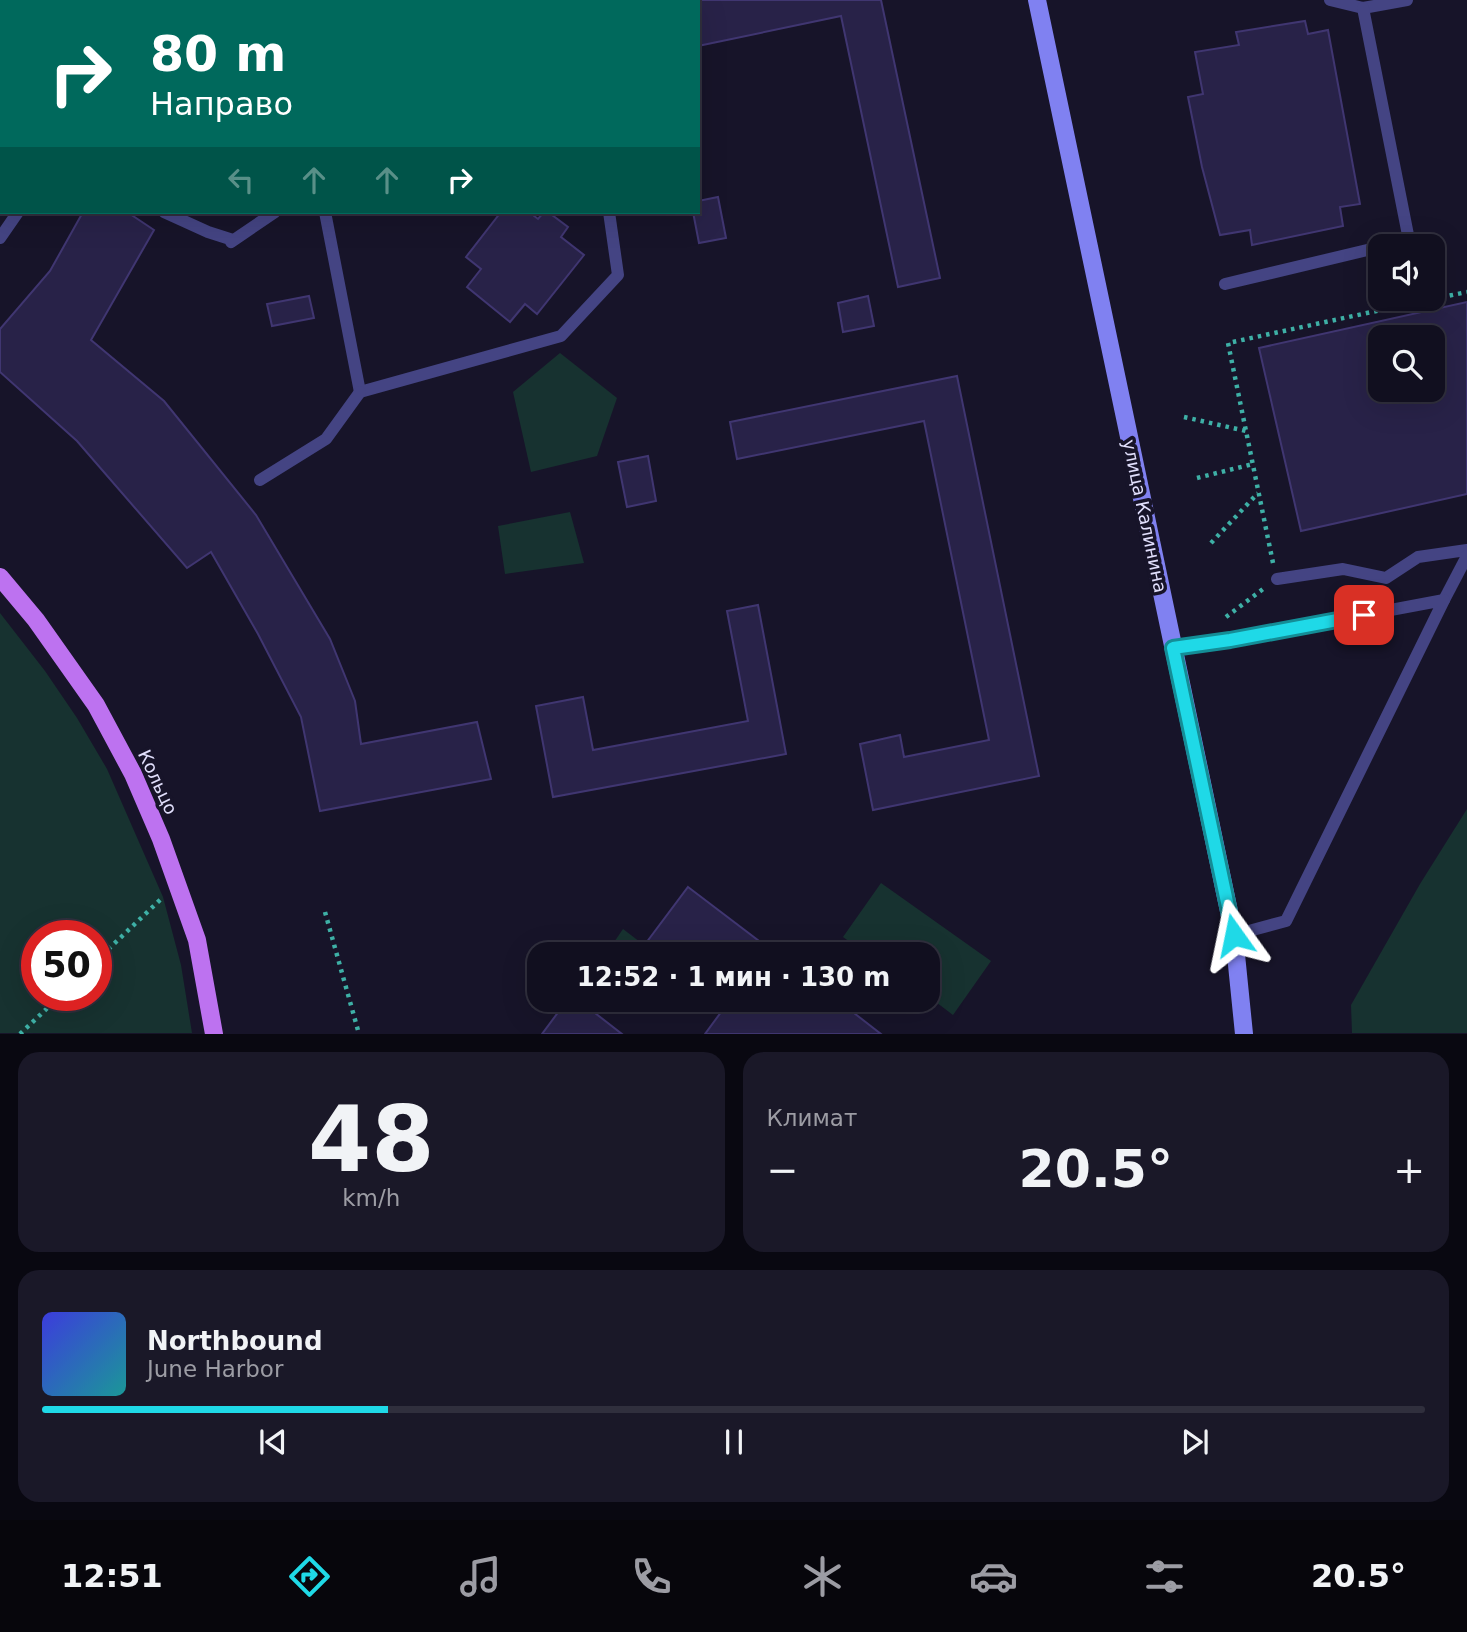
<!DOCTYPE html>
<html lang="ru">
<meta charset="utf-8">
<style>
body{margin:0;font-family:"DejaVu Sans",sans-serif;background:#1a1828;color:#f1f3f6;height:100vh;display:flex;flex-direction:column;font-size:26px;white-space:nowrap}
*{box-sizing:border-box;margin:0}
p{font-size:23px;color:#9c9ca4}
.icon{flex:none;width:38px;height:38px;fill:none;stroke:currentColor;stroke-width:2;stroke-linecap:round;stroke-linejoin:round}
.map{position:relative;height:1034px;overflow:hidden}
.drawer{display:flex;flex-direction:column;gap:18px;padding:18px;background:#090811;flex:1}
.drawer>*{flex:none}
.hud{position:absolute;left:0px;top:0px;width:700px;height:214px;box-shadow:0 7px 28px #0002,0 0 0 2px #302f3d;background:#00695c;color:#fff;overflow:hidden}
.buttons{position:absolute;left:1368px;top:234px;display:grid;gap:14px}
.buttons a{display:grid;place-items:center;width:77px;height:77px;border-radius:14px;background:#110f1f;box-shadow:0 7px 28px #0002,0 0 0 2px #302f3d;font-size:35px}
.speed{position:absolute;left:21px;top:920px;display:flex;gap:14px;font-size:35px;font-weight:700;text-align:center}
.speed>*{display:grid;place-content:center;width:91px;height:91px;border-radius:50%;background:#110f1f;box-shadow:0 7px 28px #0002,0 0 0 2px #302f3d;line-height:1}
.speed .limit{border:10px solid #d22;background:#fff;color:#111}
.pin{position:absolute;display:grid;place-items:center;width:60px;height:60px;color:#fff;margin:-30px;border-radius:14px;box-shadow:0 4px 10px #0006}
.me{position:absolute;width:77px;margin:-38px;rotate:348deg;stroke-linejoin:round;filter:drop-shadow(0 0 5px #0008)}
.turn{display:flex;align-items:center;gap:24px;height:147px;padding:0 35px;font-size:32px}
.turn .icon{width:91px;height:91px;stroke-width:2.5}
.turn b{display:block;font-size:49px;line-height:60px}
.lanes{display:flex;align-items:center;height:66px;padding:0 35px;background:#0003;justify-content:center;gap:35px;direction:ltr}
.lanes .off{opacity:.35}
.big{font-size:52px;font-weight:800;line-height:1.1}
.drawer .widget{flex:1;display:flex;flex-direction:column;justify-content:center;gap:10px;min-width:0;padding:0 24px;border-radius:21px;background:#1a1828}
.drawer .dial{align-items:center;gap:0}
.dial b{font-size:91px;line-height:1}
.song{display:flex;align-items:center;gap:21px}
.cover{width:84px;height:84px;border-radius:10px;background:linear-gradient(135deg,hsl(240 70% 55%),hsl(180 70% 35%))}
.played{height:7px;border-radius:4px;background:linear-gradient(90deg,#1fd9e7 25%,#302f3d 25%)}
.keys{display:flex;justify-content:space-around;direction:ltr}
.heat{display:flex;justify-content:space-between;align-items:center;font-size:38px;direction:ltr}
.drawer .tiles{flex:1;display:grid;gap:18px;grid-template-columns:1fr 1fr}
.widget:last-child{grid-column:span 2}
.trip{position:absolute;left:527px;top:942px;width:413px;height:70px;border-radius:21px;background:#110f1f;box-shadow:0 7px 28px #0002,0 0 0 2px #302f3d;font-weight:800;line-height:70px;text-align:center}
.tabs{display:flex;height:112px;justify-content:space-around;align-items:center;background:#07060c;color:#9c9ca4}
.tabs .icon{width:49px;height:49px}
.tabs .active{color:#1fd9e7}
.tabs b{font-size:32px;color:#f1f3f6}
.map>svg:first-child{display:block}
</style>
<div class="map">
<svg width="1467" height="1034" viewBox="0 0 1467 1034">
<rect width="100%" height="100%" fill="#171429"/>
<g fill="#173230" fill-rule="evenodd">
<path d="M 205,0 L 378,0 L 377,2 L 207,2 Z"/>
<path d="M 560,353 L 617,398 L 597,456 L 531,472 L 513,392 Z"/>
<path d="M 570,512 L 584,563 L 505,574 L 498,526 Z"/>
<path d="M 0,613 L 45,671 L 77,718 L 107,769 L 163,897 L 181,965 L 192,1033 L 0,1033 ZM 96,936 L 96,996 L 37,996 L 37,936 Z"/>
<path d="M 1467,809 L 1467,1033 L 1352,1033 L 1351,1005 L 1420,884 Z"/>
<path d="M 881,883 L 991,961 L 953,1015 L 928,996 L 928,954 L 867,954 L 843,937 Z"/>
<path d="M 623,929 L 640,942 L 644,954 L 606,954 Z"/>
</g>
<g fill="#282248" stroke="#403671" stroke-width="2" fill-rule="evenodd">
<path d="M 672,0 L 881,0 L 940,278 L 898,287 L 841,16 L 698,46 L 698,2 L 664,2 Z"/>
<path d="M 1305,21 L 1308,34 L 1328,30 L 1360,204 L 1340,207 L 1343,226 L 1252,245 L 1250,230 L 1220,235 L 1202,167 L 1188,97 L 1203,94 L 1195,52 L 1239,45 L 1236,32 Z"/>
<path d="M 718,197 L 726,238 L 699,243 L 693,212 L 698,212 L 698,201 Z"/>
<path d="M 83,212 L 127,212 L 154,230 L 91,340 L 164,401 L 256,515 L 330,639 L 355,701 L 361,744 L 477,722 L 491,779 L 320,811 L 301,717 L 258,634 L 211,552 L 187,568 L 77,441 L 0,372 L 0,329 L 50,271 Z"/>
<path d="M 501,212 L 529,212 L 538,219 L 544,212 L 548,212 L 568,227 L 561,237 L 584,255 L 537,314 L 525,304 L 510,322 L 467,287 L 481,269 L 466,257 Z"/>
<path d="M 309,296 L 314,318 L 272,326 L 267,304 Z"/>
<path d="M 868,296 L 874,326 L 843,332 L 838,303 Z"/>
<path d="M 1467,302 L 1467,494 L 1301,531 L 1259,348 ZM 1381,338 L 1433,338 L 1433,390 L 1381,390 Z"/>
<path d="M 957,376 L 1039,776 L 873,810 L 860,744 L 900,735 L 904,757 L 989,740 L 924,421 L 737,459 L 730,422 Z"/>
<path d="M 648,456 L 656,501 L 627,507 L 618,462 Z"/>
<path d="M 758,605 L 786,754 L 553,797 L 536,706 L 583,697 L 593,750 L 748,721 L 727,611 Z"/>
<path d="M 688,887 L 776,954 L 661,954 L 646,943 Z"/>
<path d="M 568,999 L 577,999 L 622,1034 L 542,1034 Z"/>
<path d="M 721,999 L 836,999 L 881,1034 L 705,1034 L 727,1004 Z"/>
</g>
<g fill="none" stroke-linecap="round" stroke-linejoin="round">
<g stroke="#3eb0a6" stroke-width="4.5" stroke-dasharray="3.5 5" stroke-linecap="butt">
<path d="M 1433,299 L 1467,292"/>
<path d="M 1184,417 L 1246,431"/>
<path d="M 1197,478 L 1253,464"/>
<path d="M 1211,543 L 1258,493"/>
<path d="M 1273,563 L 1228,343 L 1432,299"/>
<path d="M 1226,617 L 1263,589"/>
<path d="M 325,912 L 359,1034"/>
<path d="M 96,961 L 161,899"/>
<path d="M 20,1034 L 60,996"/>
</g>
<g stroke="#444483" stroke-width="12">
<path d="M 616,0 L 617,2"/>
<path d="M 1330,0 L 1363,8 L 1407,0"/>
<path d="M 164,212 L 208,232 L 233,240 L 231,242 L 275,212"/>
<path d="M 325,212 L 360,392 L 561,336 L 618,275 L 609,212"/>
<path d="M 0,238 L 18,212"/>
<path d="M 1225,284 L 1409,240 L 1363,8"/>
<path d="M 260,480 L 326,439 L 360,392"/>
<path d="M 1277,579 L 1343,569 L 1386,578 L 1418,557 L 1467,550"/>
<path d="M 1444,600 L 1467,556"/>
<path d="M 1173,648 L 1230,640 L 1444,600 L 1286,921 L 1234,935"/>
</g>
<path stroke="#8081f1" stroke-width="18" d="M 1037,0 L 1234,935 L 1244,1034"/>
<path stroke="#bd72f0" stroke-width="18" d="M 0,577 L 36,620 L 96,705 L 133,774 L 161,839 L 197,940 L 214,1034"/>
</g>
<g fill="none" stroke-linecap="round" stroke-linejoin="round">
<defs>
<path id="route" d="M 1234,935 L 1173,648 L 1230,640 L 1364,615"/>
</defs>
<use href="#route" stroke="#148d96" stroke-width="18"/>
<use href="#route" stroke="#1fd9e7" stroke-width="12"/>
</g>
<g text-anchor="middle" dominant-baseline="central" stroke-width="7" stroke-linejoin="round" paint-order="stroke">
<g font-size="18" fill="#e1dffc" stroke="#171429">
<text transform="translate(1145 516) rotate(78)">улица Калинина</text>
<text transform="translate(158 782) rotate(65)">Кольцо</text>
</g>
</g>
</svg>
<div class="buttons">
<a><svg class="icon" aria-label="sound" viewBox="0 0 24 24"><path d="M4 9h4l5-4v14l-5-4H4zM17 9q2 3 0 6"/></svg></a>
<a><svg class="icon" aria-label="search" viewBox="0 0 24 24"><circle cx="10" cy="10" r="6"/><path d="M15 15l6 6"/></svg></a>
</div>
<div class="speed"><div class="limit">50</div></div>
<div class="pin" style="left:1364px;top:615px;background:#d93025"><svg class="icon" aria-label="arrive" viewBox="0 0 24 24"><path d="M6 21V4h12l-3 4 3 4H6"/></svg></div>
<svg class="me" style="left:1234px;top:935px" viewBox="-20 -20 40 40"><path d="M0-17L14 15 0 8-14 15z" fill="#1fd9e7" stroke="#fff" stroke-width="4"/></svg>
<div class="trip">12:52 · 1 мин · 130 m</div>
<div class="hud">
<div class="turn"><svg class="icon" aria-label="right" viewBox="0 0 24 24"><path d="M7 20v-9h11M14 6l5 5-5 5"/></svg><div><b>80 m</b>Направо</div></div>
<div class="lanes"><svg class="icon off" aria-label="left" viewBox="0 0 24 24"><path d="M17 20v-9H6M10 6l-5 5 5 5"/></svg><svg class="icon off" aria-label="ahead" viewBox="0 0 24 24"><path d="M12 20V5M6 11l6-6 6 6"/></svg><svg class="icon off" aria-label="ahead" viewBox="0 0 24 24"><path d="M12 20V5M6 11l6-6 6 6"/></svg><svg class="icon" aria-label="right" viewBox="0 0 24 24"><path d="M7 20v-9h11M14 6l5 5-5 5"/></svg></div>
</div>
</div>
<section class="drawer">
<div class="tiles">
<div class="widget dial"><b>48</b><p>km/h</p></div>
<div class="widget"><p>Климат</p>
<div class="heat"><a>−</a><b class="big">20.5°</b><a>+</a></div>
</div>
<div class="widget">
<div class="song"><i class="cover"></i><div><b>Northbound</b><p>June Harbor</p></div></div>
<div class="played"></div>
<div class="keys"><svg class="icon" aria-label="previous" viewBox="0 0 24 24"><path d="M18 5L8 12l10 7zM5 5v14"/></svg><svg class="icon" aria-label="pause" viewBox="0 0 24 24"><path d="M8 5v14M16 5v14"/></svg><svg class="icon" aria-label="next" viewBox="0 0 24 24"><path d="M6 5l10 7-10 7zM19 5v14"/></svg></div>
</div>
</div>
</section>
<nav class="tabs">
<b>12:51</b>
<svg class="icon active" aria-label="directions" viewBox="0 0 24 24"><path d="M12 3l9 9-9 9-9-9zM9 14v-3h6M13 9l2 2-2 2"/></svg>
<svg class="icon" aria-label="music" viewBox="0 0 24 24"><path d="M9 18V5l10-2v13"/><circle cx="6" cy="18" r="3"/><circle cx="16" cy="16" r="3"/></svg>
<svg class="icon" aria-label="phone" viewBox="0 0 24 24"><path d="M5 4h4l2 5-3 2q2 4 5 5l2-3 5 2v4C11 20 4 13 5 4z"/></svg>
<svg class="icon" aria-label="climate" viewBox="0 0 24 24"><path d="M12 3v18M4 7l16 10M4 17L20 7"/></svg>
<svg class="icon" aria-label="car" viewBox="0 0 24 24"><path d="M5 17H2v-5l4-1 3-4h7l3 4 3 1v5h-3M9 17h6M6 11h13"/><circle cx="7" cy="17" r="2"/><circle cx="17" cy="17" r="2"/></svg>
<svg class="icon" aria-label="filters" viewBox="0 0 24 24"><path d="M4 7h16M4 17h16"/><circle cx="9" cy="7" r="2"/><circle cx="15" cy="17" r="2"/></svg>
<b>20.5°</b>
</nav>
